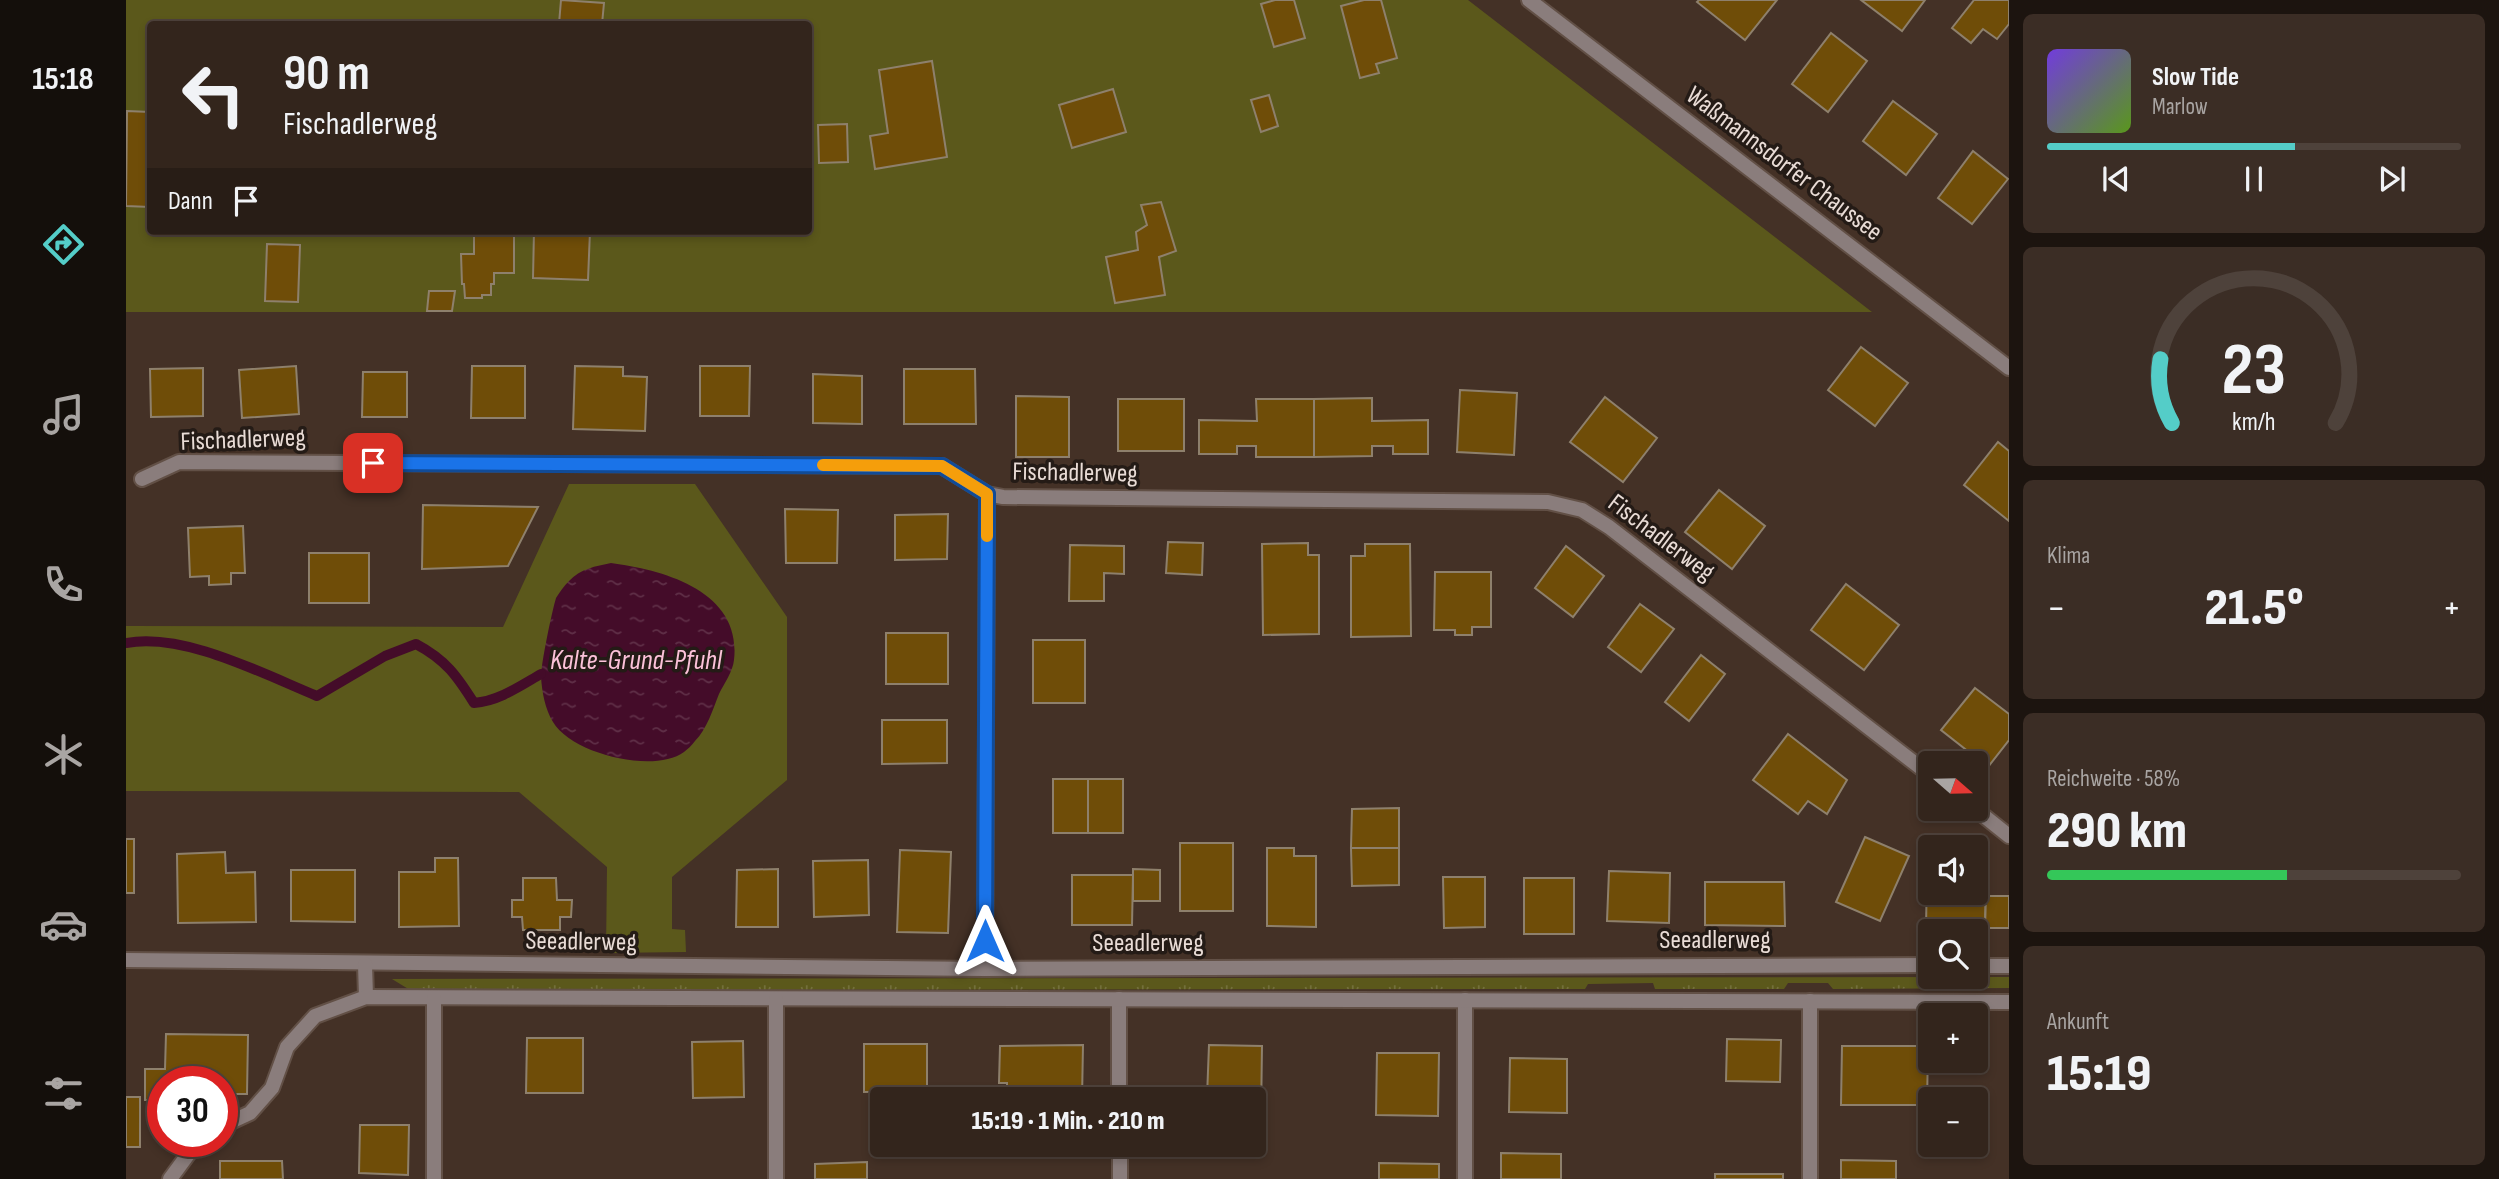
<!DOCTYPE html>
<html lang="de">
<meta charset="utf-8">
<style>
body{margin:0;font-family:"Sofia Sans Condensed",sans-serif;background:#3b2d25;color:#f1f3f6;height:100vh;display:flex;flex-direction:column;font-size:26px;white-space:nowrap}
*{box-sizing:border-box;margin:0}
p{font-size:23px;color:#a9a5a3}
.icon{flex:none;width:38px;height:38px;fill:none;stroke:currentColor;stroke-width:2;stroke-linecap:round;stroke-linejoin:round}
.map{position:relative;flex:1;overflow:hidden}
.panel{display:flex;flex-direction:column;gap:14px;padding:14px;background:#1c140f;width:490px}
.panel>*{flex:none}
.banner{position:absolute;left:21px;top:21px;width:665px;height:214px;border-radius:7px;box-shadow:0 4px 10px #0003,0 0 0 2px #4e423b;background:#33251c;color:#f1f3f6;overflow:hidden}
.needle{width:46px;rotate:110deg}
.controls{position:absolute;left:1792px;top:751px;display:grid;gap:14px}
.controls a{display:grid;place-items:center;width:70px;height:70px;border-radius:7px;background:#33251c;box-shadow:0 4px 10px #0003,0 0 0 2px #4e423b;font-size:35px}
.speed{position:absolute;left:21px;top:1066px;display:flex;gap:14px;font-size:35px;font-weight:700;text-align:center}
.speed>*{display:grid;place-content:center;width:91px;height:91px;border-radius:50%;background:#33251c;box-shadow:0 4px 10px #0003,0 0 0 2px #4e423b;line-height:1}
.speed .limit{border:10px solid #d22;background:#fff;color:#111}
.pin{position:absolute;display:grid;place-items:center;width:60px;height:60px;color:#fff;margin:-30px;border-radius:14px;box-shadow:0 4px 10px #0006}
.me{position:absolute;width:77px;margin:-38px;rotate:0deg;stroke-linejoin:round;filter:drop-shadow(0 0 5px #0008)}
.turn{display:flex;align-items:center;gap:24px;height:147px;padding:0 21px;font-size:32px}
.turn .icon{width:91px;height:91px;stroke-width:2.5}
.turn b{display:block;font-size:49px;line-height:60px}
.then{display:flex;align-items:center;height:66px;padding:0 21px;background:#0003;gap:14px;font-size:26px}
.big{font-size:52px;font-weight:800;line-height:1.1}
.panel .tile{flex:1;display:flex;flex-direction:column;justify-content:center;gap:10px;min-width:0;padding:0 24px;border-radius:10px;background:#3b2d25}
.panel .dial{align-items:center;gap:0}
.dial svg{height:182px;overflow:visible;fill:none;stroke:#4e423b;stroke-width:7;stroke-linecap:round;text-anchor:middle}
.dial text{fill:#f1f3f6;stroke:none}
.song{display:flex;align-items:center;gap:21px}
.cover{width:84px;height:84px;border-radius:10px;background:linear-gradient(135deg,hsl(260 70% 55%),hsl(90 70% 35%))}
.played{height:7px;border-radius:4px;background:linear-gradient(90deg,#54cdc8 60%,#4e423b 60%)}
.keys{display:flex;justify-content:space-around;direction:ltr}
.heat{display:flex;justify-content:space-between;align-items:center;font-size:38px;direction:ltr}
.charge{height:10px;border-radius:5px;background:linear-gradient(90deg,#34c759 58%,#4e423b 0)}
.trip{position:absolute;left:744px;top:1087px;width:396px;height:70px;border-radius:7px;background:#33251c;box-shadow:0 4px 10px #0003,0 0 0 2px #4e423b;font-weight:800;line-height:70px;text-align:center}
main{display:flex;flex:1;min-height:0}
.dock{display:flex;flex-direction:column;width:126px;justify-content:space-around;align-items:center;background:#140f0b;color:#a9a5a3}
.dock .icon{width:49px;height:49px}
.dock .selected{color:#54cdc8}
.dock b{font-size:32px;color:#f1f3f6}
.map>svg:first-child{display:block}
</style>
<main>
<nav class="dock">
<b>15:18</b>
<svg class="icon selected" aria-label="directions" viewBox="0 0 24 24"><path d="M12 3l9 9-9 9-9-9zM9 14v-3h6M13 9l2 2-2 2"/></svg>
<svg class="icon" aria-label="music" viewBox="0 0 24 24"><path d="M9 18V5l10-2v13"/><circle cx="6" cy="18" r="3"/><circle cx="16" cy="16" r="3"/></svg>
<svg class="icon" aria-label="phone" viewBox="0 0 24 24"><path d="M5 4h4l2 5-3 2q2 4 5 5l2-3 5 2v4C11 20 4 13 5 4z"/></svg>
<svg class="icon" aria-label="climate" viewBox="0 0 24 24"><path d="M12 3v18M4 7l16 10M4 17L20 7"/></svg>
<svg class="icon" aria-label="car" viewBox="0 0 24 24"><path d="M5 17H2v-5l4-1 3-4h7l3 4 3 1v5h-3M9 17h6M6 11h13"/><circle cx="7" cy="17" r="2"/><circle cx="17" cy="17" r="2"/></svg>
<svg class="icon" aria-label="filters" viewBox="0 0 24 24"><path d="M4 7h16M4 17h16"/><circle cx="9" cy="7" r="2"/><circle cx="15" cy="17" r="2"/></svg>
</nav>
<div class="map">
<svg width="1883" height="1179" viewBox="0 0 1883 1179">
<defs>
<pattern id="grass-tufts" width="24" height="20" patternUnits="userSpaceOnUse" patternTransform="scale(1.75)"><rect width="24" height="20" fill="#5b581b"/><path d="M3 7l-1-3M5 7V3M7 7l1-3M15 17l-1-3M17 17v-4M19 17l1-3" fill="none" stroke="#736f3b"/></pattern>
<pattern id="water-ripples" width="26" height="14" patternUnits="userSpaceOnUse" patternTransform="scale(1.75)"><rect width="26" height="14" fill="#440c29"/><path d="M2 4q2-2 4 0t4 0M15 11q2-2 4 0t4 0" fill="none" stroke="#5f2f47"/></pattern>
</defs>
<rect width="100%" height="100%" fill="#443126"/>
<path fill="url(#grass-tufts)" d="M 1883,977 L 1883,988 L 1707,989 L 1702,983 L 1662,983 L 1658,989 L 1529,989 L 1527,983 L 1462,984 L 1459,989 L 284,990 L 266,979 Z"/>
<g fill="#5b581b" fill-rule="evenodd">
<path d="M 0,0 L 1342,0 L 1746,312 L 0,312 ZM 24,24 L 682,24 L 682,231 L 24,231 Z"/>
<path d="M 443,484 L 569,484 L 661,617 L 661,780 L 546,877 L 546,929 L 559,930 L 560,952 L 480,953 L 481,867 L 393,792 L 0,791 L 0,626 L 377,627 Z"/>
</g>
<path fill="url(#water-ripples)" d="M 485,563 C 538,570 616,591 608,660 C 607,671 598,684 593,694 C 587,709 581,729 569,741 C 566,745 562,749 558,752 C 528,774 446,754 427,722 C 419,709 416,692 415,677 C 415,664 426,611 430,598 C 433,593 438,586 443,581 C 454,569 470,566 485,563 Z"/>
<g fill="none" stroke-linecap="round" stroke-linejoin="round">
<path stroke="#440c29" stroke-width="10" d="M 0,643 C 58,632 137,674 191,696 L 259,656 L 290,644 C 320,660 331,676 348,703 C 373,701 394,686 415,674"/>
</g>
<g fill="#6f4d08" stroke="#8e806c" stroke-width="2">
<path d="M 435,0 L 478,3 L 476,24 L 433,24 Z"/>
<path d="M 1149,0 L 1168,0 L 1179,38 L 1148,47 L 1135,4 Z"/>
<path d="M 1238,0 L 1255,0 L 1271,58 L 1250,64 L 1253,73 L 1234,78 L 1215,6 Z"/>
<path d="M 1573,0 L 1651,0 L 1619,40 L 1571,2 Z"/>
<path d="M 1735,0 L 1799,0 L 1776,31 Z"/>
<path d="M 1848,0 L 1883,0 L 1883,24 L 1871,39 L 1857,29 L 1845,43 L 1826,28 Z"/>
<path d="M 1705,33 L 1741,61 L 1702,112 L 1666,84 Z"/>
<path d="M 806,61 L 821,157 L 749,169 L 744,136 L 762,133 L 753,70 Z"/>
<path d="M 987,89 L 1000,132 L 946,148 L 933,105 Z"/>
<path d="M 1143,95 L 1152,126 L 1135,132 L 1125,100 Z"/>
<path d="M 1767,101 L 1811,134 L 1780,175 L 1737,141 Z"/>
<path d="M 1,111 L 24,112 L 24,207 L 0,206 Z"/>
<path d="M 721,124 L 722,162 L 693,163 L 692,125 Z"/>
<path d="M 1847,151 L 1882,179 L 1846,224 L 1812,198 Z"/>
<path d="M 1035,202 L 1050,251 L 1033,257 L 1039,295 L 989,303 L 980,257 L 1012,250 L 1010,232 L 1021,225 L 1015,205 Z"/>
<path d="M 408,231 L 464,231 L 462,280 L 407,278 Z"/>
<path d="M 388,232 L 388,273 L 368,273 L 368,284 L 365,284 L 365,295 L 356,295 L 356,298 L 339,298 L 338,284 L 336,284 L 335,254 L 348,254 L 348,233 Z"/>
<path d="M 141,244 L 174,245 L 172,302 L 139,301 Z"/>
<path d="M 303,291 L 329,291 L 326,311 L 301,311 Z"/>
<path d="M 1735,347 L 1782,383 L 1749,426 L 1702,390 Z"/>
<path d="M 170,366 L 173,414 L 116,418 L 113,370 Z"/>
<path d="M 346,366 L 399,366 L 399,418 L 345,418 Z"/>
<path d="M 449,366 L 497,367 L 497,376 L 521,377 L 519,431 L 447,429 Z"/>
<path d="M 574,366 L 624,366 L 623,416 L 574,416 Z"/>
<path d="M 77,368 L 77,416 L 25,417 L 24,369 Z"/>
<path d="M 778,369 L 849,369 L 850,424 L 778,424 Z"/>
<path d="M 237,372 L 281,372 L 281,417 L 236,417 Z"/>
<path d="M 687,374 L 736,376 L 736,424 L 687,423 Z"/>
<path d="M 1334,390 L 1391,393 L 1388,455 L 1331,452 Z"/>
<path d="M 890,396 L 943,397 L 943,457 L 890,457 Z"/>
<path d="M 1479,397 L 1531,438 L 1497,482 L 1444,442 Z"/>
<path d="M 1246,398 L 1246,421 L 1302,420 L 1302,454 L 1267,454 L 1267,446 L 1246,446 L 1246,456 L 1188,457 L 1188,399 Z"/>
<rect x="992" y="399" width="66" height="52"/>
<path d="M 1130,399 L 1188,399 L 1188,457 L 1130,457 L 1130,446 L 1111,446 L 1111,454 L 1073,454 L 1073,420 L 1131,421 Z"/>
<path d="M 1872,442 L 1883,451 L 1883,521 L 1838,485 Z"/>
<path d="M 1593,490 L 1639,526 L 1606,569 L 1559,532 Z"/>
<path d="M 297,505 L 412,507 L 382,566 L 296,569 Z"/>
<path d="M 659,509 L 712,510 L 711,563 L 660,563 Z"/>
<path d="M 822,514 L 821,559 L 769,560 L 769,515 Z"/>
<path d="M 117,526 L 119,573 L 105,573 L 105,584 L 83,585 L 83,576 L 64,577 L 62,528 Z"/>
<path d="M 1042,542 L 1077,543 L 1076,575 L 1040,573 Z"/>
<path d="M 1182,543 L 1182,555 L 1193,555 L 1193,634 L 1137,635 L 1136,544 Z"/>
<path d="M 1239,544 L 1284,544 L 1285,636 L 1225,637 L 1225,556 L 1239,556 Z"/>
<path d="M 944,545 L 998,546 L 998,574 L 978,573 L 978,601 L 943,601 Z"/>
<path d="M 1440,546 L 1478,576 L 1447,617 L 1409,588 Z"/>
<rect x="183" y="553" width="60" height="50"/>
<path d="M 1309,572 L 1365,572 L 1365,627 L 1346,627 L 1346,635 L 1329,635 L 1329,630 L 1308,630 Z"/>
<path d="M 1720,584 L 1773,625 L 1738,670 L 1685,630 Z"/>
<path d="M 1514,604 L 1548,629 L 1515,672 L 1482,647 Z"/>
<rect x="760" y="633" width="62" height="51"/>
<rect x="907" y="640" width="52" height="63"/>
<path d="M 1575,655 L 1599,674 L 1563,721 L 1539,702 Z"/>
<path d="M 1849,688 L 1883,714 L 1883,740 L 1862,767 L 1815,730 Z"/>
<path d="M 756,720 L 821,720 L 821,763 L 756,764 Z"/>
<path d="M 1662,734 L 1721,780 L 1701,814 L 1682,801 L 1672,814 L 1627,780 Z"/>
<rect x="927" y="779" width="35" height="54"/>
<rect x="962" y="779" width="35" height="54"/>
<path d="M 1273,808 L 1273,848 L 1225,848 L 1226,809 Z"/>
<path d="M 1739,837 L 1783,856 L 1754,921 L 1710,902 Z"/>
<rect x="0" y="839" width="8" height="54"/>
<rect x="1054" y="843" width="53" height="68"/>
<path d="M 1141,848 L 1168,848 L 1168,856 L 1190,856 L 1190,927 L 1141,926 Z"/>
<path d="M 1225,848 L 1273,848 L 1273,885 L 1226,886 Z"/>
<path d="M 774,850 L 825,852 L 822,933 L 771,932 Z"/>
<path d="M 99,852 L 100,873 L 129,872 L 130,922 L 52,923 L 51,854 Z"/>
<path d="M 309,858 L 332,858 L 333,926 L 273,927 L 273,872 L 309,872 Z"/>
<path d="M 742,860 L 743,915 L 688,917 L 687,861 Z"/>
<path d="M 652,869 L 652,927 L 610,927 L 611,870 Z"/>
<path d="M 1007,869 L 1034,870 L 1034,901 L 1007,901 Z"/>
<path d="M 1801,869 L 1804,869 L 1804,892 L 1850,892 L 1850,870 L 1860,870 L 1859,930 L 1800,929 Z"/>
<path d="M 165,870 L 229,870 L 229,922 L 165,921 Z"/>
<path d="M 1483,871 L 1544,873 L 1543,923 L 1481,921 Z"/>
<path d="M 946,875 L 1007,875 L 1006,925 L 946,925 Z"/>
<path d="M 1317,877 L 1359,877 L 1359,927 L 1318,928 Z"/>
<path d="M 397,878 L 430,878 L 431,900 L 446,900 L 445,917 L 434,917 L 434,930 L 397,930 L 396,917 L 386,917 L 386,900 L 397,900 Z"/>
<rect x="1398" y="878" width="50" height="56"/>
<path d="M 1579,882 L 1658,882 L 1659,926 L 1579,925 Z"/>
<path d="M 1860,896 L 1883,896 L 1883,928 L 1859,928 Z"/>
<path d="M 40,1034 L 122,1035 L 121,1094 L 96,1094 L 96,1082 L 37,1082 L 37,1100 L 19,1100 L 19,1069 L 39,1069 Z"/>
<path d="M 401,1038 L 457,1038 L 457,1093 L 400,1093 Z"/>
<path d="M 1601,1039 L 1655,1040 L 1654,1082 L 1600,1081 Z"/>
<path d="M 617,1041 L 618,1097 L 567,1098 L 566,1042 Z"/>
<path d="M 738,1044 L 801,1044 L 801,1091 L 738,1092 Z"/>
<path d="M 957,1045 L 956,1099 L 881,1099 L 881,1083 L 873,1083 L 874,1046 Z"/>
<path d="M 1083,1045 L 1136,1046 L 1135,1117 L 1127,1116 L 1127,1099 L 1081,1097 Z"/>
<path d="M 1716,1046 L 1802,1046 L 1801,1105 L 1715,1105 Z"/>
<path d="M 1251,1053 L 1313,1053 L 1312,1116 L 1250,1115 Z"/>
<path d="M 1384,1058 L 1441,1059 L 1441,1113 L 1383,1112 Z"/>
<rect x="0" y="1097" width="14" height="50"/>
<path d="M 234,1125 L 283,1125 L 282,1175 L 233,1173 Z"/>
<path d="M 1375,1153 L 1435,1154 L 1435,1179 L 1375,1179 Z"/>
<path d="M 1715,1160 L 1770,1161 L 1770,1179 L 1715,1179 Z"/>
<path d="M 94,1161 L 156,1161 L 157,1179 L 94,1179 Z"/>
<path d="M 741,1162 L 741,1179 L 689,1179 L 689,1164 Z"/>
<path d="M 1253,1163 L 1313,1164 L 1313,1179 L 1253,1179 Z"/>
<rect x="1589" y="1174" width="68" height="5"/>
</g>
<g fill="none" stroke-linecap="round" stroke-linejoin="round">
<defs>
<g id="minor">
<path d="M 16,479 L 53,462 L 816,466 L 861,494 L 877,497 L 1422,502 L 1456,510 L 1483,527 L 1804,775"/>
<path d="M 1848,808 L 1883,836"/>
<path d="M 0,960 L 859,969 L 1804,965"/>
<path d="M 239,964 L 240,997"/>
<path d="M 1850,966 L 1883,966"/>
<path d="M 859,969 L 861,494"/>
<path d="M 993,999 L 993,1099"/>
<path d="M 1339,1000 L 1339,1179"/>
<path d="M 1684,1001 L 1684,1179"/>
<path d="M 96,1126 L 124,1113 L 146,1088 L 161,1047 L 189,1016 L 240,997 L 1883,1002"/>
<path d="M 994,1144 L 994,1179"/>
<path d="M 44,1179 L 72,1141"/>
<path d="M 308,1179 L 308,998"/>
<path d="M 650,1179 L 650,999"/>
</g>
<path id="tertiary" d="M 1403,0 L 1883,368"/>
</defs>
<use href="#minor" stroke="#625046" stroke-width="18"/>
<use href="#tertiary" stroke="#625046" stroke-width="18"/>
<use href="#minor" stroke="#8a7d7c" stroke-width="14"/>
<use href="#tertiary" stroke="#8a7d7c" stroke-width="14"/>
</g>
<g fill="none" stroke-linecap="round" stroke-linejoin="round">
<defs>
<path id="route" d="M 247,463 L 816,466 L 861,494 L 859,941"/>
</defs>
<use href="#route" stroke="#114b97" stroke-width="18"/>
<use href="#route" stroke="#1a73e8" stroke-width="12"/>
<path stroke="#f59e0b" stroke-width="12" d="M 697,465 L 816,466 L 861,494 L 861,536"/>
</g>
<g text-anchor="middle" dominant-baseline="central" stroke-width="7" stroke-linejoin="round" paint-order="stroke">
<g font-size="26" fill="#e9dcd6" stroke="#241b16">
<text transform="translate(1658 164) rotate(37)">Waßmannsdorfer Chaussee</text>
<text transform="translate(117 440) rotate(-2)">Fischadlerweg</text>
<text transform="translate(949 473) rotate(1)">Fischadlerweg</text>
<text transform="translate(1535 538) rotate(37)">Fischadlerweg</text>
<text x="1589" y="940">Seeadlerweg</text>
<text transform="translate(455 942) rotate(1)">Seeadlerweg</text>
<text x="1022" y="943">Seeadlerweg</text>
</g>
<g font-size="28" font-style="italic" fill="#fcc2d9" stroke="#241b16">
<text x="510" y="660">Kalte-Grund-Pfuhl</text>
</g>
</g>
</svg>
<div class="controls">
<a><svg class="needle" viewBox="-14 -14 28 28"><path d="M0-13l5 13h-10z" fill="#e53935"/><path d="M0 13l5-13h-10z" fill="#a9a5a3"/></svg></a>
<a><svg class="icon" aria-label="sound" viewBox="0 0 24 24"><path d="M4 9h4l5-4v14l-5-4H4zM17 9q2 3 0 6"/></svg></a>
<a><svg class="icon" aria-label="search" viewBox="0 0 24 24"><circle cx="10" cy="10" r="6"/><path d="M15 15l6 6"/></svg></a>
<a>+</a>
<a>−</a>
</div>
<div class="speed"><div class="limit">30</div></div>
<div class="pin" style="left:247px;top:463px;background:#d93025"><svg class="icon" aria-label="arrive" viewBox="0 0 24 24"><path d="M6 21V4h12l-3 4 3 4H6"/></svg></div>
<svg class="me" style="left:859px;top:941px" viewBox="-20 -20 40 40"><path d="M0-17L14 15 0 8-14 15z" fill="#1a73e8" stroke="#fff" stroke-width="4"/></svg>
<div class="trip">15:19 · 1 Min. · 210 m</div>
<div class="banner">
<div class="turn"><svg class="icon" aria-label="left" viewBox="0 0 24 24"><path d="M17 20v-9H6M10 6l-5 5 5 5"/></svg><div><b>90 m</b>Fischadlerweg</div></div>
<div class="then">Dann<svg class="icon" aria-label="arrive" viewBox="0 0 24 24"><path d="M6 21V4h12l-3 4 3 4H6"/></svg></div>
</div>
</div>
<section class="panel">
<div class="tile">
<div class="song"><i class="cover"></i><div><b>Slow Tide</b><p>Marlow</p></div></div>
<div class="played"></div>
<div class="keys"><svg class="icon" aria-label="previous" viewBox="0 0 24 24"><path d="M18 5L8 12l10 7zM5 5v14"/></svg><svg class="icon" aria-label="pause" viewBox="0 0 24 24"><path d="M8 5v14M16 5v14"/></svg><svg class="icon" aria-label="next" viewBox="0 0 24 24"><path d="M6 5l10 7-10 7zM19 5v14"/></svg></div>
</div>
<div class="tile dial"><svg viewBox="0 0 100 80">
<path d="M14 69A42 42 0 1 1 86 69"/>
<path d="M14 69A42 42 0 0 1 9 41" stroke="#54cdc8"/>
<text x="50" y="56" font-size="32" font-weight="700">23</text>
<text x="50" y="72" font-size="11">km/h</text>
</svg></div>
<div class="tile"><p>Klima</p>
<div class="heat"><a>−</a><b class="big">21.5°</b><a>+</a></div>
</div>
<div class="tile"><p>Reichweite · 58%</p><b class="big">290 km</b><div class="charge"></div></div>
<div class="tile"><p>Ankunft</p><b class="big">15:19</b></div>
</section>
</main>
